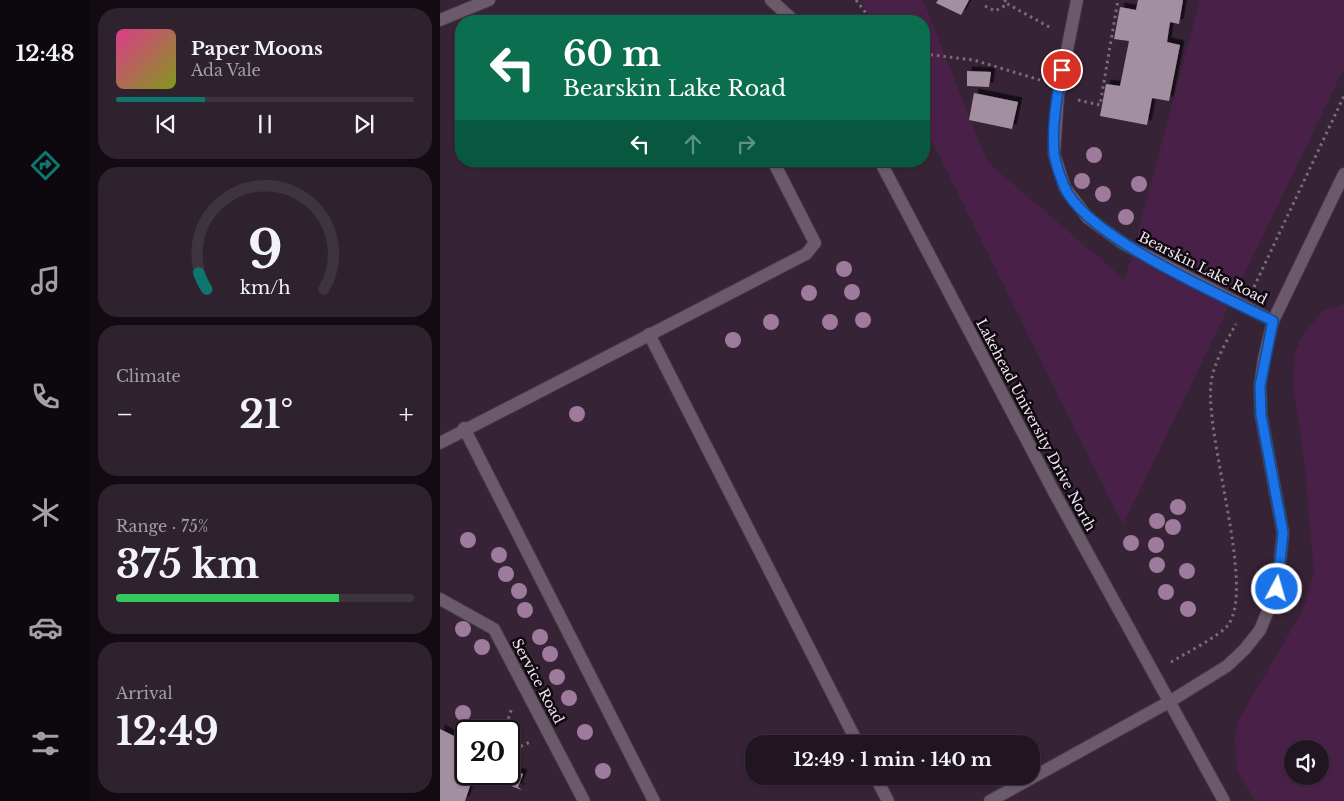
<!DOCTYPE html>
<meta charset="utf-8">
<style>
body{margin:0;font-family:"Libre Baskerville",serif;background:#2d222d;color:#f1f3f6;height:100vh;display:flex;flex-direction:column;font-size:19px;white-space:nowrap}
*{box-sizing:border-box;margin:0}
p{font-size:16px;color:#a29fa5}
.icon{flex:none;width:28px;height:28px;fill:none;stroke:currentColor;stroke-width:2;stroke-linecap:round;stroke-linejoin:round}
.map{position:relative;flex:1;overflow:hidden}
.sheet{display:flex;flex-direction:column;gap:8px;padding:8px;background:#120c12;width:350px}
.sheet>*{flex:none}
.guide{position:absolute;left:15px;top:15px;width:475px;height:152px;border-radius:20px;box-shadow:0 1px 4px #0004,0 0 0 1px #3d343e;background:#0b6e4f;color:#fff;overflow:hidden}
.buttons{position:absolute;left:844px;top:740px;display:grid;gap:10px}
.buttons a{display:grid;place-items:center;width:45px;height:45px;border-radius:50%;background:#201520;box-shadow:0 1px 4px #0004,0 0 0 1px #3d343e;font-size:25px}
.speed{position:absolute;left:15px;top:720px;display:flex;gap:10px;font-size:25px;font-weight:700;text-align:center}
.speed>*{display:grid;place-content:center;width:65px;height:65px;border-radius:50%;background:#201520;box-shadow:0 1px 4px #0004,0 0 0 1px #3d343e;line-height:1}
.speed .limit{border:2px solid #111;border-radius:8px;background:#fff;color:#111}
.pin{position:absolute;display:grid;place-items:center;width:42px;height:42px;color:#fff;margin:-21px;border:2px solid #fff;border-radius:50%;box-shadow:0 1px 5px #0007}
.me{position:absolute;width:55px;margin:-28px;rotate:6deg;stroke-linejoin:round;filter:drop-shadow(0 0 4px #0008)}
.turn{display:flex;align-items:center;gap:18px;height:105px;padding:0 25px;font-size:22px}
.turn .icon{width:65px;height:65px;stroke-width:2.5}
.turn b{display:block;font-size:35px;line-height:42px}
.lanes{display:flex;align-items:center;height:48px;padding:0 25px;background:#0003;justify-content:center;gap:25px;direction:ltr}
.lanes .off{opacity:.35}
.big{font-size:38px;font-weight:700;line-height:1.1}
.sheet .card{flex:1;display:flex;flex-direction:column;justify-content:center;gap:8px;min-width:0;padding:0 18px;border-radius:20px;background:#2d222d}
.sheet .dial{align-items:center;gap:0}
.dial svg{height:130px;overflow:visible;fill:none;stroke:#3d343e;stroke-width:7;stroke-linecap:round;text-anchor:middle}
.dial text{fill:#f1f3f6;stroke:none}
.song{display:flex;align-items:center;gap:15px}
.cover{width:60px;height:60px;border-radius:8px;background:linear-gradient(135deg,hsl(330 70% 55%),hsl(70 70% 35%))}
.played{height:5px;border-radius:2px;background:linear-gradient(90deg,#0f766e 30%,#3d343e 30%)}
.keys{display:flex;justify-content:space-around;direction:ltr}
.heat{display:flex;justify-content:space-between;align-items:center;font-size:28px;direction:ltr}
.charge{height:8px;border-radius:4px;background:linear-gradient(90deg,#34c759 75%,#3d343e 0)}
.trip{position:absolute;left:305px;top:735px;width:295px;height:50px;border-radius:20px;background:#201520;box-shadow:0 1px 4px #0004,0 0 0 1px #3d343e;font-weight:700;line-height:50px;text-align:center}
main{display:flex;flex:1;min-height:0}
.dock{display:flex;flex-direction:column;width:90px;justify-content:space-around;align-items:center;background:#0d080d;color:#a29fa5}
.dock .icon{width:35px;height:35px}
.dock .selected{color:#0f766e}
.dock b{font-size:22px;color:#f1f3f6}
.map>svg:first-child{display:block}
</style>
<main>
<nav class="dock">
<b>12:48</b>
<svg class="icon selected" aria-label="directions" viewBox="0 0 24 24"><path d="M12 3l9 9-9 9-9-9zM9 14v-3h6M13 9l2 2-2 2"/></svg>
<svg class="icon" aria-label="music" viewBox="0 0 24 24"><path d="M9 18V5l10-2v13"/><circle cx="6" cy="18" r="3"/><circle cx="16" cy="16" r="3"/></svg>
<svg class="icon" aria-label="phone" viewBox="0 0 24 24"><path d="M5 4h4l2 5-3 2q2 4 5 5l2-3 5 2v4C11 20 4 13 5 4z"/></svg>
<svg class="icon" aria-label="climate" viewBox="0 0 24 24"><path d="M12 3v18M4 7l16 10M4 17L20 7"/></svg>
<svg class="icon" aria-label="car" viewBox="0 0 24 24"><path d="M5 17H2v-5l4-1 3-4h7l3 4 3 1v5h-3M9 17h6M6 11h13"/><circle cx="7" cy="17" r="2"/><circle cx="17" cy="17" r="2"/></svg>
<svg class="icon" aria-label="filters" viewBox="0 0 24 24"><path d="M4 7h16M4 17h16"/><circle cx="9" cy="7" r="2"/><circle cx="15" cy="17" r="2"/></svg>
</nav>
<section class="sheet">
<div class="card">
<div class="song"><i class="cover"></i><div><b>Paper Moons</b><p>Ada Vale</p></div></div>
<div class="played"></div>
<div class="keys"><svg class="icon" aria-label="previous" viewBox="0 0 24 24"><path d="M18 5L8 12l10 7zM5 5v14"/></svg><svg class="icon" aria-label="pause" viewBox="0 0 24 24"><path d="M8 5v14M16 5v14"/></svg><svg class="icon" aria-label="next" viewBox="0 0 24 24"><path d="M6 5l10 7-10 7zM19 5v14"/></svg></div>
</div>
<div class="card dial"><svg viewBox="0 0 100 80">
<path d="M14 69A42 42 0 1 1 86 69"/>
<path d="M14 69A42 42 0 0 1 9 59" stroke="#0f766e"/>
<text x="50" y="56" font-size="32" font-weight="700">9</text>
<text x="50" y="72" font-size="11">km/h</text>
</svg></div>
<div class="card"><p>Climate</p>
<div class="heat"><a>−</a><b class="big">21°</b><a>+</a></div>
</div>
<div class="card"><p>Range · 75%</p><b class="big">375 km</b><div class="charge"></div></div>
<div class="card"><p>Arrival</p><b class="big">12:49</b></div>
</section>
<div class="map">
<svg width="904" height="801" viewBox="0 0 904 801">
<defs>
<filter id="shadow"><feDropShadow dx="4.5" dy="-4.5" stdDeviation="0" flood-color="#0009"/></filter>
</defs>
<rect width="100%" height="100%" fill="#2a1c2a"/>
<path fill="#372336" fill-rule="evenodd" d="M 0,0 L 904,0 L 904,801 L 0,801 ZM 21,21 L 484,21 L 484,161 L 21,161 ZM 26,731 L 69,731 L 69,774 L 26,774 ZM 314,744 L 591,744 L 591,776 L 314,776 ZM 852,749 L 880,749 L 880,776 L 852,776 Z"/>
<g fill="#492148" fill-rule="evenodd">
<path d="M 421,0 L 483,0 L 547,162 L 685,280 L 760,0 L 904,0 L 904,68 L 683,525 L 484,125 L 484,21 L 432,21 Z"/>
<path d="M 904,304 L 904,801 L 816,801 L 797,771 L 795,736 L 799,719 L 862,612 L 874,573 L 864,457 L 853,386 L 855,353 L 862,336 L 884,310 ZM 852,749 L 880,749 L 880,776 L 852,776 Z"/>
</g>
<g fill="#a290a0" filter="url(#shadow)">
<path d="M 498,0 L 529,0 L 521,15 L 496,3 Z"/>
<path d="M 698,0 L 743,0 L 739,24 L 730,22 L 727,42 L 740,45 L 729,101 L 712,98 L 707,125 L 660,116 L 666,84 L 680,86 L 689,41 L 674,39 L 680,7 L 696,10 Z"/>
<path d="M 527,71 L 551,72 L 549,87 L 527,86 Z"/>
<path d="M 534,93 L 578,102 L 572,129 L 529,120 Z"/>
<path d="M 0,729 L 26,742 L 26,774 L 34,774 L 25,801 L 0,801 Z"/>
<path d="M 72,767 L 73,771 L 83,774 L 78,787 L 82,790 L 38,774 L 69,774 Z"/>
</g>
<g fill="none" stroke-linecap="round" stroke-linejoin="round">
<defs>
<g id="lane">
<path d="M 331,0 L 354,21"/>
<path d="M 637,0 L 618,95 L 614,154 L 625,188 L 648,218 L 684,244 L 833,321"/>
<path d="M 0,20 L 49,0"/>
<path d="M 440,161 L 614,492 L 784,801"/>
<path d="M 209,334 L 418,744"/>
<path d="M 24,428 L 214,801"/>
<path d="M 0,443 L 366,254 L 375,243 L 333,161"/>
<path d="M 0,599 L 54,629 L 144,801"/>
<path d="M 435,776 L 448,801"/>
<path d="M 550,801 L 729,702 L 787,666 L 805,649 L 820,630 L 837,589 L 843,533 L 821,415 L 820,386 L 824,359 L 833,321 L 904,174"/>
</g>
</defs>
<use href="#lane" stroke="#433842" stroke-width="14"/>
<g stroke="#7a6d79" stroke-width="3" stroke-dasharray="2.5 4" stroke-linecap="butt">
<path d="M 416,0 L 432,21"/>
<path d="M 566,0 L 564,2 L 611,28"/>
<path d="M 545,6 L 555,11 L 568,4"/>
<path d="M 484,54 L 534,60 L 600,80"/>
<path d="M 638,100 L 660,105 L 678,0"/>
<path d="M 814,287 L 904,96"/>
<path d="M 731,662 C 743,655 781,635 788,625 C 816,588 765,439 771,384 C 773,364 786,342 796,324"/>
<path d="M 64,731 L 72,708"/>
<path d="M 69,752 L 90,742"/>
</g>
<use href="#lane" stroke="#6b5b6a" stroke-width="12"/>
</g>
<g fill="#9e7a9c">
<circle cx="654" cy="155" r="8"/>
<circle cx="642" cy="181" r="8"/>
<circle cx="699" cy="184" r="8"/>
<circle cx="663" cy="194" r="8"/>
<circle cx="686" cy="217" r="8"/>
<circle cx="404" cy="269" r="8"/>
<circle cx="412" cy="292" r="8"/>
<circle cx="369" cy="293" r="8"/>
<circle cx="423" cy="320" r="8"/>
<circle cx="331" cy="322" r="8"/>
<circle cx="390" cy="322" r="8"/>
<circle cx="293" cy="340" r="8"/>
<circle cx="137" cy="414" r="8"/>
<circle cx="738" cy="507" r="8"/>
<circle cx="717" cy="521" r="8"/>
<circle cx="733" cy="527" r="8"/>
<circle cx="28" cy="540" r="8"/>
<circle cx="691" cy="543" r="8"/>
<circle cx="716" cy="545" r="8"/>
<circle cx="59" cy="555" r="8"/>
<circle cx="717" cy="565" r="8"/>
<circle cx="747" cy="571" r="8"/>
<circle cx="66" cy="574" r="8"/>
<circle cx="79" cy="591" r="8"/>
<circle cx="726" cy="592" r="8"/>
<circle cx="748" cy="609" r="8"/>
<circle cx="85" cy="610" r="8"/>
<circle cx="23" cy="629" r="8"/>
<circle cx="100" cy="637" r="8"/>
<circle cx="42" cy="647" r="8"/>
<circle cx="110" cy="654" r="8"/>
<circle cx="117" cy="677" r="8"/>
<circle cx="129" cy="698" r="8"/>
<circle cx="23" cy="713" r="8"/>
<circle cx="145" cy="732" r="8"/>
<circle cx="163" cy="771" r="8"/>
</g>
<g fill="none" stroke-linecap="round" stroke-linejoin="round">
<defs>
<path id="route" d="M 622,70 C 617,94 612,129 614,153 C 615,163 620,176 624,186 C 644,236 782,296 833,321 L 820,386 L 821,415 L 843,533 L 837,589"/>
</defs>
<use href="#route" stroke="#114b97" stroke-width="12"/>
<use href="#route" stroke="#1a73e8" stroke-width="9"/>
</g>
<g text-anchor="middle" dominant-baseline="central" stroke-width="5" stroke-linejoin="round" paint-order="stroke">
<g font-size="14" fill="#efe5ee" stroke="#0f090f">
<text transform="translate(763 268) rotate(27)">Bearskin Lake Road</text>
<text transform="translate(596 425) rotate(62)">Lakehead University Drive North</text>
<text transform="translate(98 681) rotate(62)">Service Road</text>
</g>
</g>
</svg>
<div class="buttons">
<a><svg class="icon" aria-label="sound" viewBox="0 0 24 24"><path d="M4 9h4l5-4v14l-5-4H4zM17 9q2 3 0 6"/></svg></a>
</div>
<div class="speed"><div class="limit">20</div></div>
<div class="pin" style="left:622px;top:70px;background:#d93025"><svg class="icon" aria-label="arrive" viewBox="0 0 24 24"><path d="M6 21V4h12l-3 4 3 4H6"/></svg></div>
<svg class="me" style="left:837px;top:589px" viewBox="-20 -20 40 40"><circle r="17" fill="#1a73e8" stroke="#fff" stroke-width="3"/><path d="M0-11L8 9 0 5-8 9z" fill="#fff"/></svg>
<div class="trip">12:49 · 1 min · 140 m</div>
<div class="guide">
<div class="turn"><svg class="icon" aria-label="left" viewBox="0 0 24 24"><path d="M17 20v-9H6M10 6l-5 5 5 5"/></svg><div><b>60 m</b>Bearskin Lake Road</div></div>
<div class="lanes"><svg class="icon" aria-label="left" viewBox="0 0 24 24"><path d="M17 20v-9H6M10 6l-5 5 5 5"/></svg><svg class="icon off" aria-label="ahead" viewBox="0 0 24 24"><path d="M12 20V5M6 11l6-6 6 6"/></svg><svg class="icon off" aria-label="right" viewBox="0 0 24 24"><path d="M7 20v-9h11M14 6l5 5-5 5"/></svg></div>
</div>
</div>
</main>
